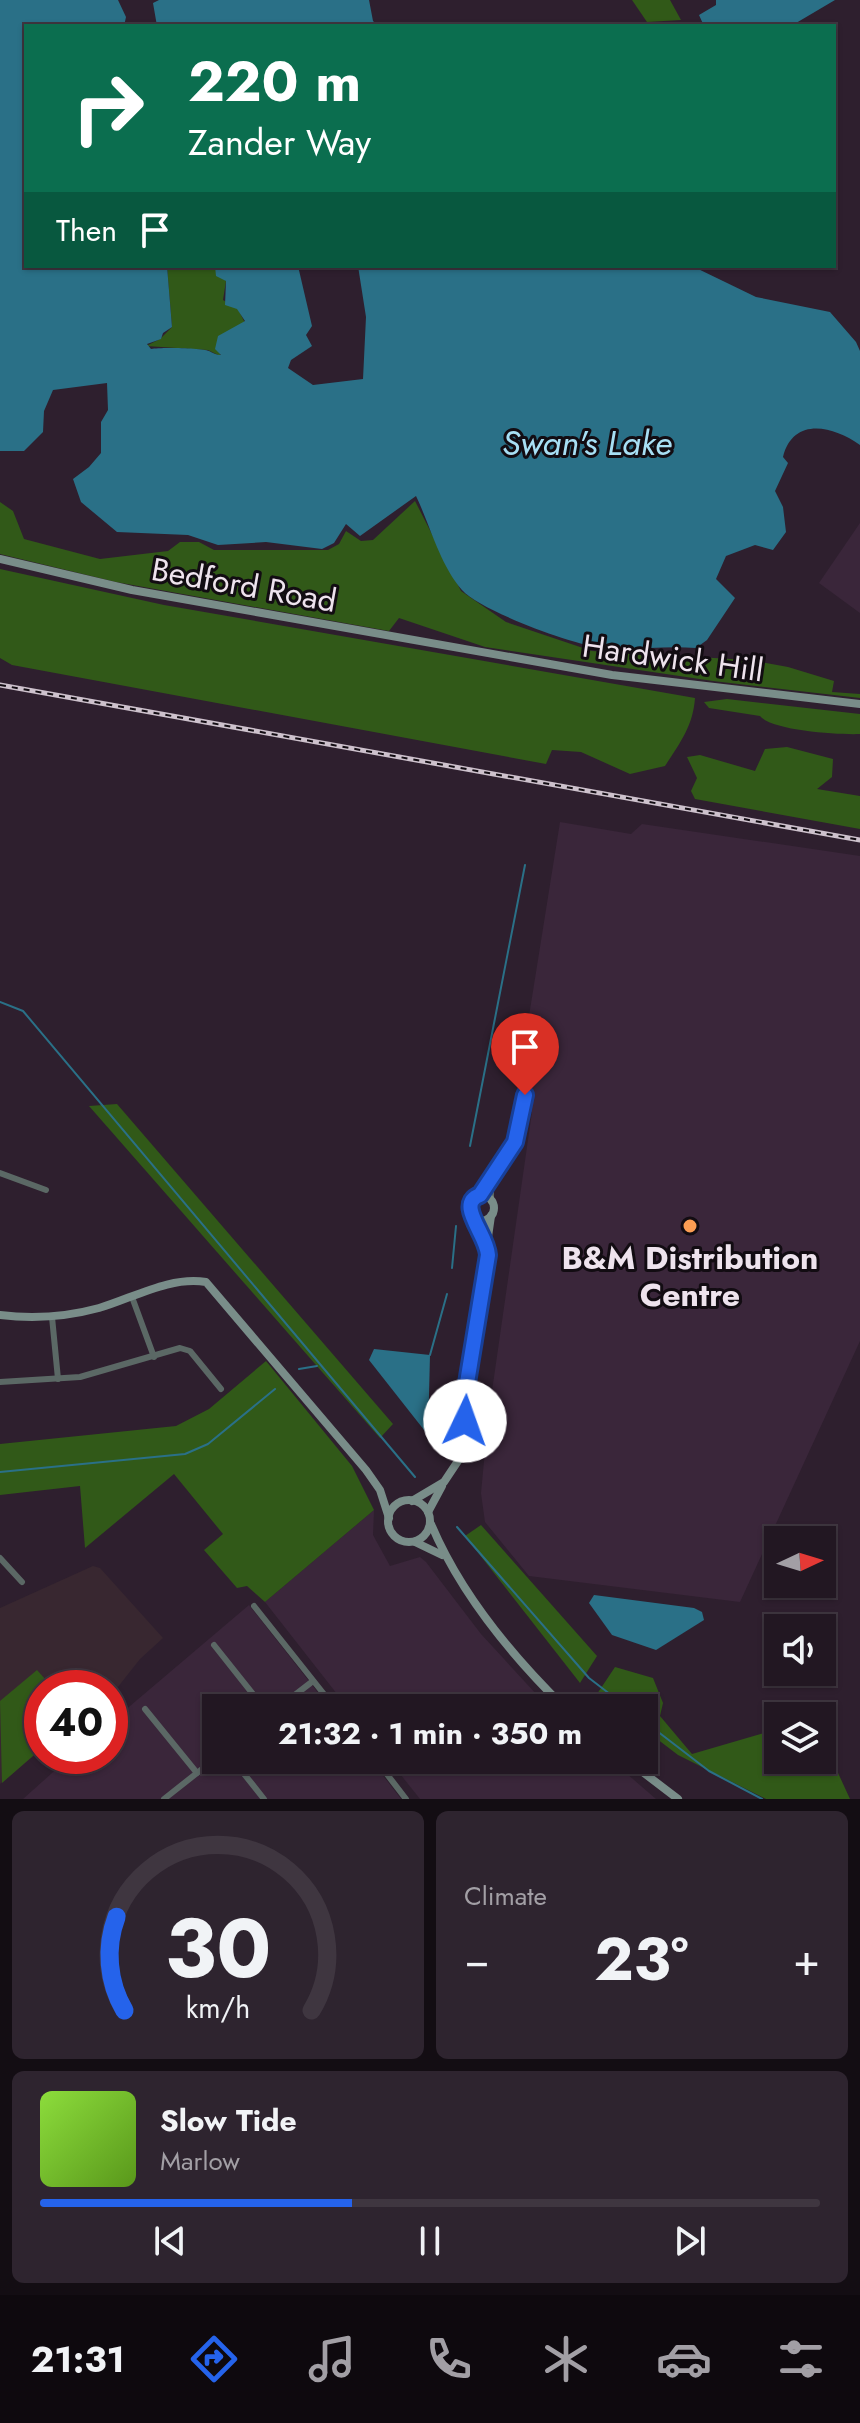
<!DOCTYPE html>
<meta charset="utf-8">
<style>
body{margin:0;font-family:Jost,sans-serif;background:#2e242f;color:#f1f3f6;height:100vh;display:flex;flex-direction:column;font-size:30px;white-space:nowrap}
*{box-sizing:border-box;margin:0}
p{font-size:26px;color:#a29fa5}
.icon{flex:none;width:44px;height:44px;fill:none;stroke:currentColor;stroke-width:2;stroke-linecap:round;stroke-linejoin:round}
.map{position:relative;height:1799px;overflow:hidden}
.sheet{display:flex;flex-direction:column;gap:12px;padding:12px;background:#130d13;flex:1}
.sheet>*{flex:none}
.guide{position:absolute;left:24px;top:24px;width:812px;height:244px;border-radius:0px;box-shadow:0 2px 6px #0004,0 0 0 2px #3f3640;background:#0b6e4f;color:#fff;overflow:hidden}
.needle{width:52px;rotate:86deg}
.buttons{position:absolute;left:764px;top:1526px;display:grid;gap:16px}
.buttons a{display:grid;place-items:center;width:72px;height:72px;border-radius:0px;background:#221722;box-shadow:0 2px 6px #0004,0 0 0 2px #3f3640;font-size:40px}
.speed{position:absolute;left:24px;top:1670px;display:flex;gap:16px;font-size:40px;font-weight:700;text-align:center}
.speed>*{display:grid;place-content:center;width:104px;height:104px;border-radius:50%;background:#221722;box-shadow:0 2px 6px #0004,0 0 0 2px #3f3640;line-height:1}
.speed .limit{border:12px solid #d22;background:#fff;color:#111}
.pin{position:absolute;display:grid;place-items:center;width:68px;height:68px;color:#fff;margin:-82px -34px;border-radius:50% 50% 50% 0;rotate:-45deg;box-shadow:0 0 8px #0007}
.pin .icon{rotate:45deg}
.me{position:absolute;width:88px;margin:-44px;rotate:3deg;stroke-linejoin:round;filter:drop-shadow(0 0 6px #0008)}
.turn{display:flex;align-items:center;gap:28px;height:168px;padding:0 32px;font-size:36px}
.turn .icon{width:104px;height:104px;stroke-width:2.5}
.turn b{display:block;font-size:56px;line-height:68px}
.then{display:flex;align-items:center;height:76px;padding:0 32px;background:#0003;gap:16px;font-size:30px}
.big{font-size:60px;font-weight:700;line-height:1.1}
.sheet .card{flex:1;display:flex;flex-direction:column;justify-content:center;gap:12px;min-width:0;padding:0 28px;border-radius:12px;background:#2e242f}
.sheet .dial{align-items:center;gap:0}
.dial svg{height:208px;overflow:visible;fill:none;stroke:#3f3640;stroke-width:7;stroke-linecap:round;text-anchor:middle}
.dial text{fill:#f1f3f6;stroke:none}
.song{display:flex;align-items:center;gap:24px}
.cover{width:96px;height:96px;border-radius:12px;background:linear-gradient(135deg,hsl(90 70% 55%),hsl(90 70% 35%))}
.played{height:8px;border-radius:4px;background:linear-gradient(90deg,#2563eb 40%,#3f3640 40%)}
.keys{display:flex;justify-content:space-around;direction:ltr}
.heat{display:flex;justify-content:space-between;align-items:center;font-size:44px;direction:ltr}
.sheet .tiles{flex:1;display:grid;gap:12px;grid-template-columns:1fr 1fr}
.card:last-child{grid-column:span 2}
.trip{position:absolute;left:202px;top:1694px;width:456px;height:80px;border-radius:0px;background:#221722;box-shadow:0 2px 6px #0004,0 0 0 2px #3f3640;font-weight:700;line-height:80px;text-align:center}
.dock{display:flex;height:128px;justify-content:space-around;align-items:center;background:#0e090e;color:#a29fa5}
.dock .icon{width:56px;height:56px}
.dock .current{color:#2563eb}
.dock b{font-size:36px;color:#f1f3f6}
.map>svg:first-child{display:block}
</style>
<div class="map">
<svg width="860" height="1799" viewBox="0 0 860 1799">
<rect width="100%" height="100%" fill="#2e1f2e"/>
<g fill="#3a263a">
<path d="M 860,523 L 860,613 L 819,583 Z"/>
<path d="M 560,822 L 631,834 L 642,824 L 860,856 L 860,1341 L 740,1602 L 529,1576 L 485,1522 L 481,1493 L 488,1419 L 532,1112 L 514,1110 Z"/>
<path d="M 374,1510 L 373,1535 L 390,1566 L 420,1557 L 426,1562 L 481,1634 L 549,1708 L 348,1708 L 265,1602 Z"/>
<path d="M 249,1605 L 330,1708 L 216,1708 L 216,1760 L 371,1760 L 401,1799 L 23,1799 L 71,1756 L 110,1756 L 110,1723 Z"/>
<path d="M 389,1760 L 611,1760 L 656,1799 L 420,1799 Z"/>
</g>
<path fill="#382730" d="M 93,1566 L 100,1568 L 163,1638 L 140,1659 L 110,1697 L 110,1688 L 42,1688 L 42,1749 L 0,1784 L 0,1608 Z"/>
<g fill="#315918">
<path d="M 632,0 L 670,0 L 681,20 L 647,22 Z"/>
<path d="M 167,266 L 215,266 L 226,281 L 223,300 L 238,309 L 245,323 L 223,334 L 220,356 L 208,350 L 146,346 L 160,339 L 172,327 Z"/>
<path d="M 415,501 L 461,591 L 506,622 L 592,651 L 749,660 L 788,667 L 834,681 L 832,692 L 860,694 L 860,698 L 713,681 L 485,647 L 399,618 L 389,631 L 116,582 L 0,554 L 0,502 L 13,511 L 24,539 L 100,559 L 168,551 L 180,542 L 199,542 L 214,550 L 328,550 L 339,544 L 346,531 L 361,541 L 373,540 Z"/>
<path d="M 0,569 L 164,605 L 695,698 C 693,726 680,743 665,766 L 630,774 L 581,752 L 552,750 L 546,764 L 12,665 L 0,658 Z"/>
<path d="M 727,699 L 860,714 L 860,734 C 841,735 772,731 760,716 L 709,708 L 704,702 Z"/>
<path d="M 787,747 L 833,759 L 832,777 L 817,789 L 860,796 L 860,829 L 695,799 L 691,791 L 697,778 L 687,757 L 700,755 L 755,771 L 765,749 Z"/>
<path d="M 117,1104 L 393,1424 L 380,1438 L 89,1106 Z"/>
<path d="M 266,1361 L 352,1466 L 374,1510 L 265,1602 L 247,1586 L 237,1588 L 204,1550 L 223,1534 L 174,1474 L 85,1548 L 80,1486 L 0,1495 L 0,1444 L 176,1426 L 209,1409 Z"/>
<path d="M 481,1525 L 597,1656 L 580,1683 L 465,1536 Z"/>
<path d="M 615,1667 L 653,1678 L 663,1703 L 660,1716 L 692,1754 L 778,1729 L 778,1760 L 822,1760 L 822,1738 L 850,1799 L 766,1799 L 678,1755 L 644,1729 L 644,1708 L 616,1708 L 597,1694 Z"/>
<path d="M 37,1670 L 53,1688 L 42,1688 L 42,1748 L 2,1783 L 0,1701 Z"/>
</g>
<g fill="#2a7087">
<path d="M 0,0 L 118,0 L 126,17 L 124,26 L 26,26 L 26,266 L 167,266 L 172,327 L 163,333 L 161,339 L 147,344 L 151,349 C 160,347 202,348 209,351 C 213,353 216,355 221,355 L 215,349 L 218,336 L 245,321 L 237,309 L 225,305 L 226,281 L 216,276 L 215,266 L 298,266 L 312,326 L 306,335 L 312,346 L 291,360 L 288,368 L 313,385 L 363,379 L 366,317 L 358,266 L 692,266 L 756,297 L 830,312 L 856,342 L 860,351 L 860,445 C 832,425 793,417 783,457 L 788,463 L 775,491 L 783,507 L 786,532 L 773,550 L 755,545 L 726,556 L 716,579 L 735,598 L 707,640 L 696,648 C 664,645 635,651 604,648 C 575,646 481,611 462,590 C 440,565 430,525 416,496 L 360,536 L 346,524 L 334,543 L 322,549 L 266,542 L 218,545 L 188,535 L 117,532 L 81,502 L 73,479 L 89,467 L 101,453 L 101,422 L 108,410 L 107,383 L 53,390 L 44,411 L 43,432 L 24,451 L 0,451 Z"/>
<path d="M 159,0 L 369,0 L 373,21 L 378,26 L 157,26 L 153,3 Z"/>
<path d="M 716,0 L 835,0 L 791,26 L 704,26 L 699,15 L 716,5 Z"/>
<path d="M 374,1349 L 430,1355 L 428,1435 L 369,1360 Z"/>
<path d="M 594,1595 L 694,1608 L 702,1612 L 704,1620 L 656,1650 L 612,1635 L 589,1603 Z"/>
</g>
<g fill="none" stroke-linecap="round" stroke-linejoin="round">
<g stroke="#2a7087" stroke-width="2">
<path d="M 0,1002 L 23,1011 L 415,1477"/>
<path d="M 470,1146 L 525,865"/>
<path d="M 452,1268 L 456,1226"/>
<path d="M 430,1355 L 447,1294"/>
<path d="M 299,1369 L 317,1366"/>
<path d="M 0,1472 L 185,1454 L 208,1444 L 275,1389"/>
<path d="M 457,1527 L 589,1678 L 628,1708"/>
<path d="M 644,1721 L 709,1771 L 762,1799"/>
</g>
<g stroke="#5b6865" stroke-width="6">
<path d="M 0,1173 L 46,1190"/>
<path d="M 491,1180 L 491,1201"/>
<path d="M 480,1195 L 515,1142 L 525,1095"/>
<path d="M 132,1297 L 154,1357"/>
<path d="M 52,1317 L 58,1379"/>
<path d="M 0,1382 L 80,1377 L 180,1348 L 190,1351 L 221,1389"/>
<path d="M 0,1558 L 22,1582"/>
<path d="M 254,1606 L 335,1708"/>
<path d="M 214,1645 L 264,1708"/>
<path d="M 278,1708 L 313,1681"/>
<path d="M 145,1709 L 197,1773"/>
<path d="M 233,1760 L 264,1799"/>
<path d="M 376,1760 L 406,1799"/>
<path d="M 164,1799 L 216,1758"/>
</g>
<g stroke="#798d89" stroke-width="8">
<path d="M 0,559 L 132,590 L 612,675 L 860,704"/>
<circle cx="481" cy="1208" r="13"/>
<path d="M 0,1315 C 33,1319 66,1317 99,1308 C 133,1298 170,1276 206,1282 L 366,1470 L 380,1490 L 389,1518"/>
<circle cx="409" cy="1521" r="21"/>
<path d="M 412,1501 L 444,1482 L 460,1458 L 465,1441 L 466,1389 L 491,1216"/>
<path d="M 428,1512 L 442,1486"/>
<path d="M 431,1524 C 460,1593 512,1656 565,1708"/>
<path d="M 415,1542 L 442,1555"/>
<path d="M 627,1760 L 678,1799"/>
</g>
<defs>
<path id="rail" d="M 0,685 L 860,840"/>
</defs>
<use href="#rail" stroke="#cdc1cc" stroke-width="5"/>
<use href="#rail" stroke="#120c12" stroke-width="2" stroke-dasharray="6" stroke-linecap="butt"/>
</g>
<g fill="none" stroke-linecap="round" stroke-linejoin="round">
<defs>
<path id="route" d="M 465,1421 L 466,1389 L 488,1255 C 487,1234 455,1204 480,1195 L 515,1142 L 525,1095"/>
</defs>
<use href="#route" stroke="#184099" stroke-width="20"/>
<use href="#route" stroke="#2563eb" stroke-width="14"/>
</g>
<circle fill="#fc9d53" stroke="#120c12" stroke-width="3" cx="690" cy="1226" r="8"/>
<g text-anchor="middle" dominant-baseline="central" stroke-width="6" stroke-linejoin="round" paint-order="stroke">
<g font-size="32" fill="#eee3ed" stroke="#120c12">
<text transform="translate(244 585) rotate(10)">Bedford Road</text>
<text transform="translate(673 658) rotate(8)">Hardwick Hill</text>
</g>
<g font-size="32" font-weight="bold" fill="#eee3ed" stroke="#120c12">
<text x="690" y="1258">B&amp;M Distribution<tspan x="690" dy="37">Centre</tspan></text>
</g>
<g font-size="34" font-style="italic" fill="#a7dff4" stroke="#120c12">
<text x="587" y="443">Swan's Lake</text>
</g>
</g>
</svg>
<div class="buttons">
<a><svg class="needle" viewBox="-14 -14 28 28"><path d="M0-13l5 13h-10z" fill="#e53935"/><path d="M0 13l5-13h-10z" fill="#a29fa5"/></svg></a>
<a><svg class="icon" aria-label="sound" viewBox="0 0 24 24"><path d="M4 9h4l5-4v14l-5-4H4zM17 9q2 3 0 6"/></svg></a>
<a><svg class="icon" aria-label="layers" viewBox="0 0 24 24"><path d="M12 4l9 5-9 5-9-5zM3 14l9 5 9-5"/></svg></a>
</div>
<div class="speed"><div class="limit">40</div></div>
<div class="pin" style="left:525px;top:1095px;background:#d93025"><svg class="icon" aria-label="arrive" viewBox="0 0 24 24"><path d="M6 21V4h12l-3 4 3 4H6"/></svg></div>
<svg class="me" style="left:465px;top:1421px" viewBox="-20 -20 40 40"><circle r="19" fill="#fff"/><path d="M0-13L10 11 0 6-10 11z" fill="#2563eb"/></svg>
<div class="trip">21:32 · 1 min · 350 m</div>
<div class="guide">
<div class="turn"><svg class="icon" aria-label="right" viewBox="0 0 24 24"><path d="M7 20v-9h11M14 6l5 5-5 5"/></svg><div><b>220 m</b>Zander Way</div></div>
<div class="then">Then<svg class="icon" aria-label="arrive" viewBox="0 0 24 24"><path d="M6 21V4h12l-3 4 3 4H6"/></svg></div>
</div>
</div>
<section class="sheet">
<div class="tiles">
<div class="card dial"><svg viewBox="0 0 100 80">
<path d="M14 69A42 42 0 1 1 86 69"/>
<path d="M14 69A42 42 0 0 1 11 33" stroke="#2563eb"/>
<text x="50" y="56" font-size="32" font-weight="700">30</text>
<text x="50" y="72" font-size="11">km/h</text>
</svg></div>
<div class="card"><p>Climate</p>
<div class="heat"><a>−</a><b class="big">23°</b><a>+</a></div>
</div>
<div class="card">
<div class="song"><i class="cover"></i><div><b>Slow Tide</b><p>Marlow</p></div></div>
<div class="played"></div>
<div class="keys"><svg class="icon" aria-label="previous" viewBox="0 0 24 24"><path d="M18 5L8 12l10 7zM5 5v14"/></svg><svg class="icon" aria-label="pause" viewBox="0 0 24 24"><path d="M8 5v14M16 5v14"/></svg><svg class="icon" aria-label="next" viewBox="0 0 24 24"><path d="M6 5l10 7-10 7zM19 5v14"/></svg></div>
</div>
</div>
</section>
<nav class="dock">
<b>21:31</b>
<svg class="icon current" aria-label="directions" viewBox="0 0 24 24"><path d="M12 3l9 9-9 9-9-9zM9 14v-3h6M13 9l2 2-2 2"/></svg>
<svg class="icon" aria-label="music" viewBox="0 0 24 24"><path d="M9 18V5l10-2v13"/><circle cx="6" cy="18" r="3"/><circle cx="16" cy="16" r="3"/></svg>
<svg class="icon" aria-label="phone" viewBox="0 0 24 24"><path d="M5 4h4l2 5-3 2q2 4 5 5l2-3 5 2v4C11 20 4 13 5 4z"/></svg>
<svg class="icon" aria-label="climate" viewBox="0 0 24 24"><path d="M12 3v18M4 7l16 10M4 17L20 7"/></svg>
<svg class="icon" aria-label="car" viewBox="0 0 24 24"><path d="M5 17H2v-5l4-1 3-4h7l3 4 3 1v5h-3M9 17h6M6 11h13"/><circle cx="7" cy="17" r="2"/><circle cx="17" cy="17" r="2"/></svg>
<svg class="icon" aria-label="filters" viewBox="0 0 24 24"><path d="M4 7h16M4 17h16"/><circle cx="9" cy="7" r="2"/><circle cx="15" cy="17" r="2"/></svg>
</nav>
